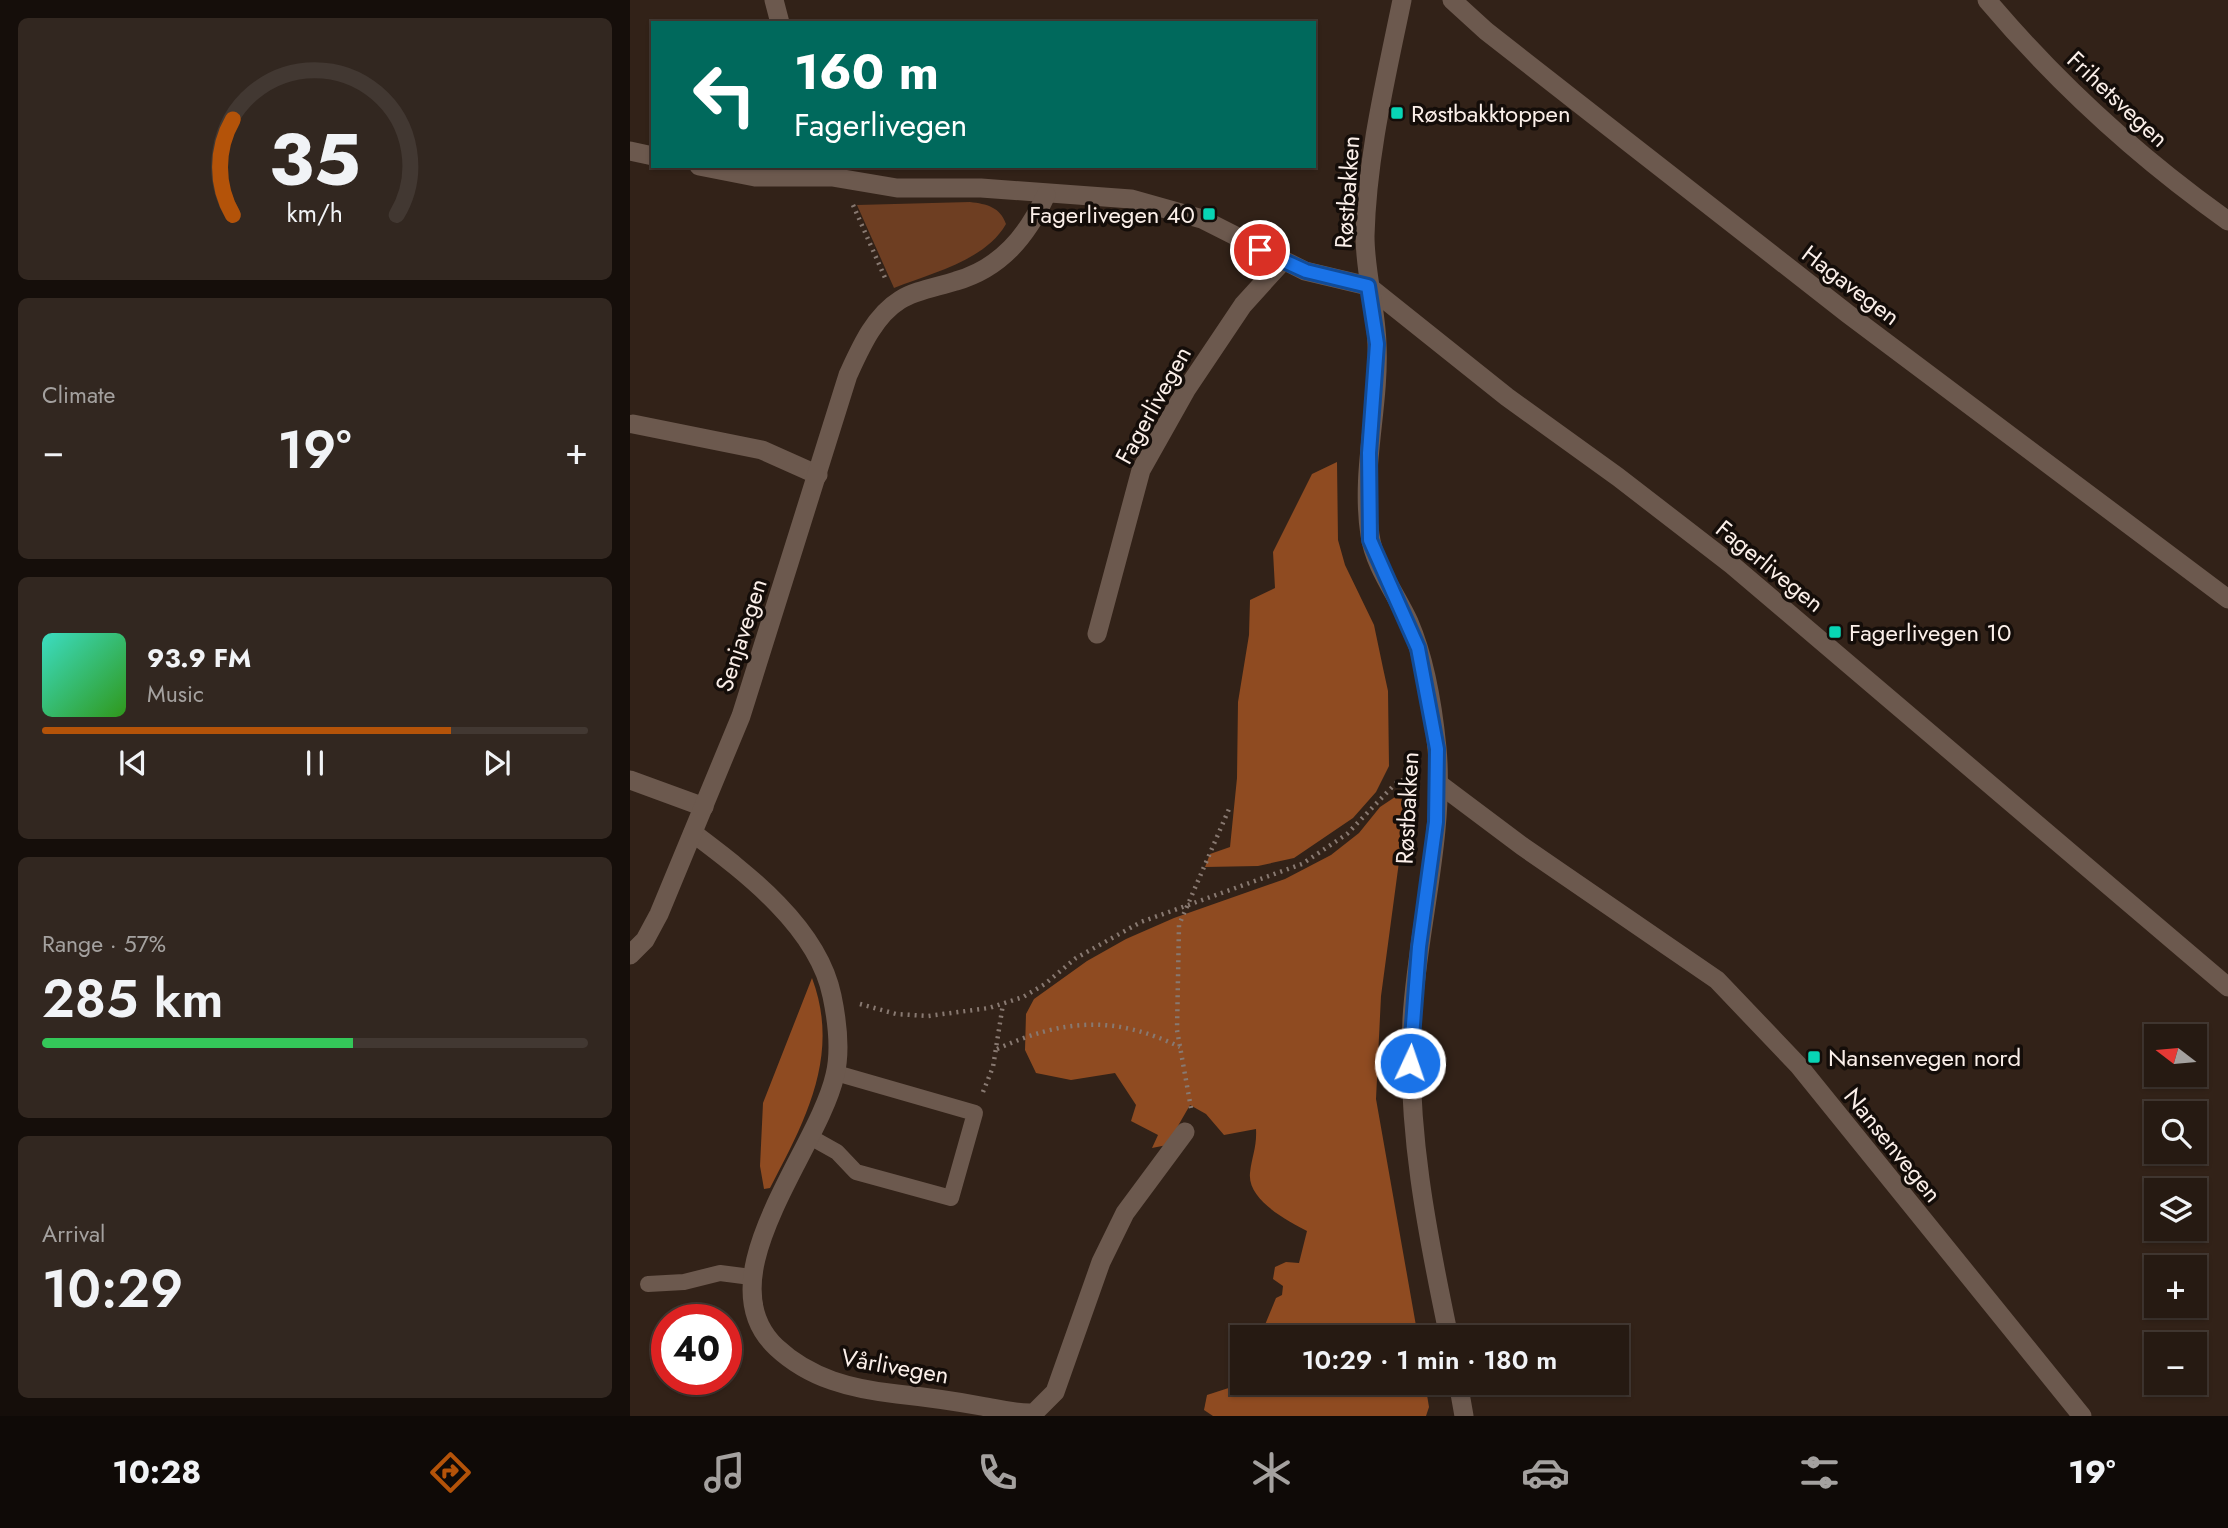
<!DOCTYPE html>
<meta charset="utf-8">
<style>
body{margin:0;font-family:Jost,sans-serif;background:#322720;color:#f1f3f6;height:100vh;display:flex;flex-direction:column;font-size:26px;white-space:nowrap}
*{box-sizing:border-box;margin:0}
p{font-size:23px;color:#a4a19f}
.icon{flex:none;width:38px;height:38px;fill:none;stroke:currentColor;stroke-width:2;stroke-linecap:round;stroke-linejoin:round}
.map{position:relative;flex:1;overflow:hidden}
.panel{display:flex;flex-direction:column;gap:18px;padding:18px;background:#150e0a;width:630px}
.panel>*{flex:none}
.banner{position:absolute;left:21px;top:21px;width:665px;height:147px;border-radius:0px;box-shadow:0 2px 5px #0004,0 0 0 2px #423832;background:#00695c;color:#fff;overflow:hidden}
.needle{width:46px;rotate:286deg}
.fabs{position:absolute;left:1514px;top:1024px;display:grid;gap:14px}
.fabs a{display:grid;place-items:center;width:63px;height:63px;border-radius:0px;background:#261a12;box-shadow:0 2px 5px #0004,0 0 0 2px #423832;font-size:35px}
.speed{position:absolute;left:21px;top:1304px;display:flex;gap:14px;font-size:35px;font-weight:700;text-align:center}
.speed>*{display:grid;place-content:center;width:91px;height:91px;border-radius:50%;background:#261a12;box-shadow:0 2px 5px #0004,0 0 0 2px #423832;line-height:1}
.speed .limit{border:10px solid #d22;background:#fff;color:#111}
.pin{position:absolute;display:grid;place-items:center;width:60px;height:60px;color:#fff;margin:-30px;border:4px solid #fff;border-radius:50%;box-shadow:0 2px 7px #0007}
.me{position:absolute;width:77px;margin:-38px;rotate:3deg;stroke-linejoin:round;filter:drop-shadow(0 0 5px #0008)}
.turn{display:flex;align-items:center;gap:24px;height:147px;padding:0 28px;font-size:32px}
.turn .icon{width:91px;height:91px;stroke-width:2.5}
.turn b{display:block;font-size:49px;line-height:60px}
.big{font-size:52px;font-weight:600;line-height:1.1}
.panel .card{flex:1;display:flex;flex-direction:column;justify-content:center;gap:10px;min-width:0;padding:0 24px;border-radius:10px;background:#322720}
.panel .dial{align-items:center;gap:0}
.dial svg{height:182px;overflow:visible;fill:none;stroke:#423832;stroke-width:7;stroke-linecap:round;text-anchor:middle}
.dial text{fill:#f1f3f6;stroke:none}
.song{display:flex;align-items:center;gap:21px}
.cover{width:84px;height:84px;border-radius:10px;background:linear-gradient(135deg,hsl(170 70% 55%),hsl(110 70% 35%))}
.played{height:7px;border-radius:4px;background:linear-gradient(90deg,#b45309 75%,#423832 75%)}
.keys{display:flex;justify-content:space-around;direction:ltr}
.heat{display:flex;justify-content:space-between;align-items:center;font-size:38px;direction:ltr}
.charge{height:10px;border-radius:5px;background:linear-gradient(90deg,#34c759 57%,#423832 0)}
.trip{position:absolute;left:600px;top:1325px;width:399px;height:70px;border-radius:0px;background:#261a12;box-shadow:0 2px 5px #0004,0 0 0 2px #423832;font-weight:600;line-height:70px;text-align:center}
.tab-bar{display:flex;height:112px;justify-content:space-around;align-items:center;background:#0f0a07;color:#a4a19f}
.tab-bar .icon{width:49px;height:49px}
.tab-bar .current{color:#b45309}
.tab-bar b{font-size:32px;color:#f1f3f6}
main{display:flex;flex:1;min-height:0}
.map>svg:first-child{display:block}
</style>
<main>
<section class="panel">
<div class="card dial"><svg viewBox="0 0 100 80">
<path d="M14 69A42 42 0 1 1 86 69"/>
<path d="M14 69A42 42 0 0 1 14 27" stroke="#b45309"/>
<text x="50" y="56" font-size="32" font-weight="700">35</text>
<text x="50" y="72" font-size="11">km/h</text>
</svg></div>
<div class="card"><p>Climate</p>
<div class="heat"><a>−</a><b class="big">19°</b><a>+</a></div>
</div>
<div class="card">
<div class="song"><i class="cover"></i><div><b>93.9 FM</b><p>Music</p></div></div>
<div class="played"></div>
<div class="keys"><svg class="icon" aria-label="previous" viewBox="0 0 24 24"><path d="M18 5L8 12l10 7zM5 5v14"/></svg><svg class="icon" aria-label="pause" viewBox="0 0 24 24"><path d="M8 5v14M16 5v14"/></svg><svg class="icon" aria-label="next" viewBox="0 0 24 24"><path d="M6 5l10 7-10 7zM19 5v14"/></svg></div>
</div>
<div class="card"><p>Range · 57%</p><b class="big">285 km</b><div class="charge"></div></div>
<div class="card"><p>Arrival</p><b class="big">10:29</b></div>
</section>
<div class="map">
<svg width="1598" height="1416" viewBox="0 0 1598 1416">
<rect width="100%" height="100%" fill="#322218"/>
<path fill="#6e3e22" d="M 340,202 C 357,204 370,207 376,224 C 355,261 301,273 264,288 L 227,205 Z"/>
<g fill="#8f4b21">
<path d="M 707,462 L 708,540 L 715,565 L 744,625 L 753,668 L 758,691 L 759,766 L 746,792 L 723,818 L 664,858 L 628,866 L 575,867 L 580,854 L 600,847 L 607,778 L 608,702 L 619,635 L 620,600 L 645,588 L 643,552 L 682,474 Z"/>
<path d="M 774,791 L 775,817 L 751,996 L 746,1099 L 788,1337 L 630,1337 L 646,1298 L 652,1295 L 653,1286 L 643,1279 L 645,1267 L 656,1262 L 669,1263 L 677,1231 C 658,1221 617,1200 620,1173 C 622,1156 627,1147 626,1129 L 594,1135 L 576,1114 L 560,1105 L 537,1145 L 522,1148 L 528,1135 L 501,1121 L 506,1105 L 485,1073 L 441,1080 L 406,1073 L 395,1050 L 396,1014 L 404,999 L 457,961 L 496,939 L 544,918 L 655,879 L 701,855 L 729,833 L 750,807 Z"/>
<path d="M 182,978 C 211,1055 175,1121 140,1188 L 134,1189 L 130,1166 L 133,1103 Z"/>
<path d="M 614,1383 L 795,1383 L 799,1407 L 796,1416 L 583,1416 L 574,1410 L 577,1395 Z"/>
</g>
<g fill="none" stroke-linecap="round" stroke-linejoin="round">
<g stroke="#887971" stroke-width="4.5" stroke-dasharray="2 5" stroke-linecap="butt">
<path d="M 223,205 L 256,280"/>
<path d="M 230,1004 L 266,1014 L 298,1016 L 359,1008 L 393,997 L 415,984 L 446,958 L 511,922 L 672,864 L 717,834 L 766,783 L 782,776"/>
<path d="M 367,1049 C 433,1019 484,1015 550,1047"/>
<path d="M 353,1092 L 363,1067 L 373,1004"/>
<path d="M 561,1108 L 547,1030 L 549,925 L 599,809"/>
<path d="M 643,1327 L 669,1337"/>
<path d="M 791,1382 L 804,1388"/>
</g>
<g stroke="#6c594e" stroke-width="16">
<path d="M 182,1138 L 207,1152 L 226,1172 L 321,1198 L 345,1113 L 206,1073"/>
<path d="M 18,1284 L 54,1282 L 90,1273 L 121,1277"/>
</g>
<g stroke="#6c594e" stroke-width="19">
<path d="M 144,0 L 150,23"/>
<path d="M 822,0 L 856,31 L 1218,314 L 1598,599"/>
<path d="M 1357,0 C 1428,84 1508,157 1598,221"/>
<path d="M 0,151 L 23,156"/>
<path d="M 69,166 L 125,177 L 202,177 L 267,188 L 351,188 L 501,199 L 572,219 L 675,271 L 738,286 L 877,397 L 988,477 L 1102,565 L 1598,987"/>
<path d="M 3,424 L 132,450 L 188,475"/>
<path d="M 467,634 L 511,470 L 556,390 L 613,305 L 652,262"/>
<path d="M 0,780 L 74,807"/>
<path d="M 808,783 L 892,846 L 1087,980 L 1169,1066 L 1452,1416"/>
<path d="M 63,833 C 116,873 188,927 202,996 C 207,1020 211,1050 205,1075 C 188,1151 73,1278 146,1347 C 180,1379 222,1389 267,1394 C 295,1397 324,1401 351,1406 C 369,1409 385,1414 404,1413 L 425,1392 L 471,1262 L 495,1213 L 555,1132"/>
<path d="M 0,955 L 15,940 L 29,914 L 111,716 L 218,375 C 230,349 244,316 270,300 C 286,290 308,287 326,281 C 371,268 397,236 416,195"/>
</g>
<g stroke="#6c594e" stroke-width="19">
<path d="M 772,0 C 756,78 737,156 735,236 C 735,273 746,308 747,344 C 750,407 730,471 740,535 C 744,565 766,594 779,622 C 795,659 803,707 807,748 C 815,836 787,930 782,1019 C 776,1126 797,1233 819,1337"/>
<path d="M 828,1382 L 834,1416"/>
</g>
</g>
<g fill="none" stroke-linecap="round" stroke-linejoin="round">
<defs>
<path id="route" d="M 630,250 L 676,271 L 738,286 L 747,344 L 739,453 L 740,540 L 788,648 L 807,749 L 806,822 L 789,947 L 780,1063"/>
</defs>
<use href="#route" stroke="#114b97" stroke-width="18"/>
<use href="#route" stroke="#1a73e8" stroke-width="12"/>
</g>
<g fill="#08d5b5" stroke="#140d09" stroke-width="2.5">
<rect x="760" y="106" width="14" height="14" rx="3.5"/>
<rect x="572" y="207" width="14" height="14" rx="3.5"/>
<rect x="1198" y="625" width="14" height="14" rx="3.5"/>
<rect x="1177" y="1050" width="14" height="14" rx="3.5"/>
</g>
<g text-anchor="middle" dominant-baseline="central" stroke-width="7" stroke-linejoin="round" paint-order="stroke">
<g font-size="24" fill="#fbefe9" stroke="#140d09">
<text transform="translate(1488 99) rotate(43)">Frihetsvegen</text>
<text transform="translate(717 192) rotate(-86)">Røstbakken</text>
<text transform="translate(1221 285) rotate(37)">Hagavegen</text>
<text transform="translate(523 405) rotate(-61)">Fagerlivegen</text>
<text transform="translate(1140 566) rotate(39)">Fagerlivegen</text>
<text transform="translate(111 635) rotate(-72)">Senjavegen</text>
<text transform="translate(777 808) rotate(-87)">Røstbakken</text>
<text transform="translate(1263 1145) rotate(51)">Nansenvegen</text>
<text transform="translate(265 1366) rotate(10)">Vårlivegen</text>
</g>
<g font-size="24" fill="#fbefe9" stroke="#140d09" text-anchor="start">
<text x="781" y="113">Røstbakktoppen</text>
<text x="565" y="214" text-anchor="end">Fagerlivegen 40</text>
<text x="1219" y="632">Fagerlivegen 10</text>
<text x="1198" y="1057">Nansenvegen nord</text>
</g>
</g>
</svg>
<div class="fabs">
<a><svg class="needle" viewBox="-14 -14 28 28"><path d="M0-13l5 13h-10z" fill="#e53935"/><path d="M0 13l5-13h-10z" fill="#a4a19f"/></svg></a>
<a><svg class="icon" aria-label="search" viewBox="0 0 24 24"><circle cx="10" cy="10" r="6"/><path d="M15 15l6 6"/></svg></a>
<a><svg class="icon" aria-label="layers" viewBox="0 0 24 24"><path d="M12 4l9 5-9 5-9-5zM3 14l9 5 9-5"/></svg></a>
<a>+</a>
<a>−</a>
</div>
<div class="speed"><div class="limit">40</div></div>
<div class="pin" style="left:630px;top:250px;background:#d93025"><svg class="icon" aria-label="arrive" viewBox="0 0 24 24"><path d="M6 21V4h12l-3 4 3 4H6"/></svg></div>
<svg class="me" style="left:780px;top:1063px" viewBox="-20 -20 40 40"><circle r="17" fill="#1a73e8" stroke="#fff" stroke-width="3"/><path d="M0-11L8 9 0 5-8 9z" fill="#fff"/></svg>
<div class="trip">10:29 · 1 min · 180 m</div>
<div class="banner">
<div class="turn"><svg class="icon" aria-label="left" viewBox="0 0 24 24"><path d="M17 20v-9H6M10 6l-5 5 5 5"/></svg><div><b>160 m</b>Fagerlivegen</div></div>
</div>
</div>
</main>
<nav class="tab-bar">
<b>10:28</b>
<svg class="icon current" aria-label="directions" viewBox="0 0 24 24"><path d="M12 3l9 9-9 9-9-9zM9 14v-3h6M13 9l2 2-2 2"/></svg>
<svg class="icon" aria-label="music" viewBox="0 0 24 24"><path d="M9 18V5l10-2v13"/><circle cx="6" cy="18" r="3"/><circle cx="16" cy="16" r="3"/></svg>
<svg class="icon" aria-label="phone" viewBox="0 0 24 24"><path d="M5 4h4l2 5-3 2q2 4 5 5l2-3 5 2v4C11 20 4 13 5 4z"/></svg>
<svg class="icon" aria-label="climate" viewBox="0 0 24 24"><path d="M12 3v18M4 7l16 10M4 17L20 7"/></svg>
<svg class="icon" aria-label="car" viewBox="0 0 24 24"><path d="M5 17H2v-5l4-1 3-4h7l3 4 3 1v5h-3M9 17h6M6 11h13"/><circle cx="7" cy="17" r="2"/><circle cx="17" cy="17" r="2"/></svg>
<svg class="icon" aria-label="filters" viewBox="0 0 24 24"><path d="M4 7h16M4 17h16"/><circle cx="9" cy="7" r="2"/><circle cx="15" cy="17" r="2"/></svg>
<b>19°</b>
</nav>
